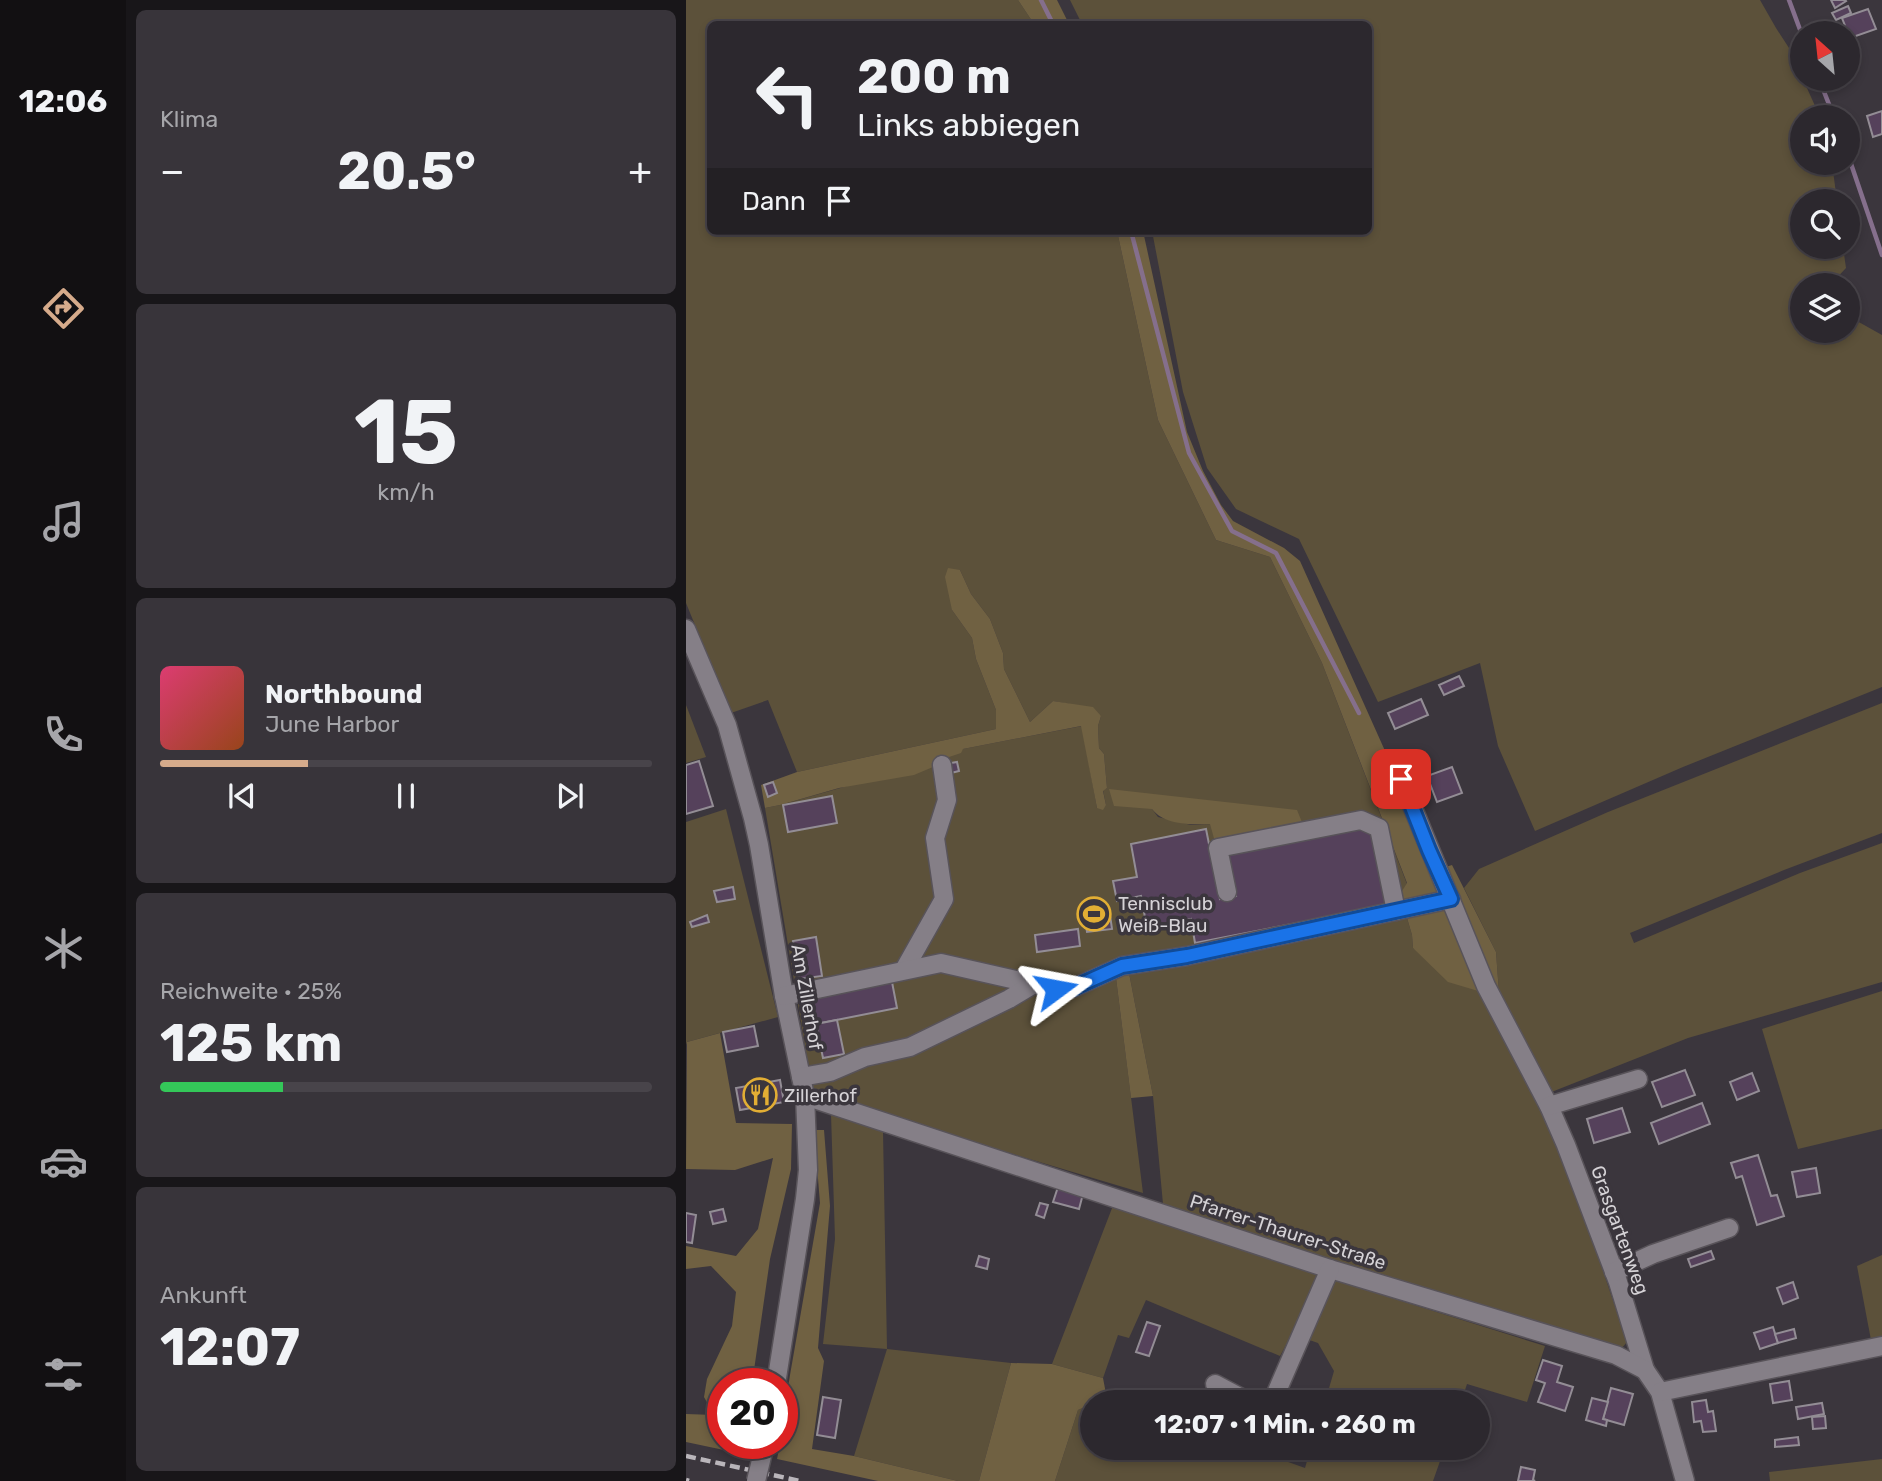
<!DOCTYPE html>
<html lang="de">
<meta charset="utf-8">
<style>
body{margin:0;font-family:Rubik,sans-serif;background:#38343a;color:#f1f3f6;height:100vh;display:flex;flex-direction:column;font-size:26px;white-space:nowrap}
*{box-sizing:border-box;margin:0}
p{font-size:23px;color:#a6a6aa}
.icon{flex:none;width:38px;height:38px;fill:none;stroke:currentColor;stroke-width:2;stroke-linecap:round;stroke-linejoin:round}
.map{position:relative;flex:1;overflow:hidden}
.side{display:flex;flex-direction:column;gap:10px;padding:10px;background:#181619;width:560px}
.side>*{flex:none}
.hud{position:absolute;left:21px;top:21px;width:665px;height:214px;border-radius:10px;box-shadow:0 4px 10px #0003,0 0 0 2px #48444a;background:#2c282e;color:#f1f3f6;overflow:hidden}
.needle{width:46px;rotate:333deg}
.fabs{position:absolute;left:1104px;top:21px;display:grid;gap:14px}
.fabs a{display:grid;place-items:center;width:70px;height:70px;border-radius:50%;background:#2c282e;box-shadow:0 4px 10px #0003,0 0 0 2px #48444a;font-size:35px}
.speed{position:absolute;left:21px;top:1368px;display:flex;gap:14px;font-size:35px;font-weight:700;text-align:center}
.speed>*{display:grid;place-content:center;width:91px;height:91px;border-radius:50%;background:#2c282e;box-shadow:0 4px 10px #0003,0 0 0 2px #48444a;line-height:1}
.speed .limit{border:10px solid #d22;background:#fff;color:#111}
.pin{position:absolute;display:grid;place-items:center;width:60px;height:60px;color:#fff;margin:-30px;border-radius:14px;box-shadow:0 4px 10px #0006}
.me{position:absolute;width:77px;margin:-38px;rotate:77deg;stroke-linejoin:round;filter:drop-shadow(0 0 5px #0008)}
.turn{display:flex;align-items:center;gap:24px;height:147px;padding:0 35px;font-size:32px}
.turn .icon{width:91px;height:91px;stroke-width:2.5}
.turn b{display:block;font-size:49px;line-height:60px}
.then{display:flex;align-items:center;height:66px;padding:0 35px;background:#0003;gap:14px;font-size:26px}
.big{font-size:52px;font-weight:700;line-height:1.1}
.side .card{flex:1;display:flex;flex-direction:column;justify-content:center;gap:10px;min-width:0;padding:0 24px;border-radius:10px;background:#38343a}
.side .dial{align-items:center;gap:0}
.dial b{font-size:91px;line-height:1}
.song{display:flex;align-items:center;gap:21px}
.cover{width:84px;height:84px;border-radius:10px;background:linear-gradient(135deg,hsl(340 70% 55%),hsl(20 70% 35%))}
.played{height:7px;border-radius:4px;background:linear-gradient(90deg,#d6ab8b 30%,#48444a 30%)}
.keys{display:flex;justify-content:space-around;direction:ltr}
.heat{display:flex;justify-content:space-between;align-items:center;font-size:38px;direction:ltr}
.charge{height:10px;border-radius:5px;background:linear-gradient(90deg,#34c759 25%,#48444a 0)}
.trip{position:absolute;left:394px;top:1390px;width:410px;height:70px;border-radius:35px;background:#2c282e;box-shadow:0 4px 10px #0003,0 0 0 2px #48444a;font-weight:700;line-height:70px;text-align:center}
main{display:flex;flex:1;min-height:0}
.dock{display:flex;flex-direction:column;width:126px;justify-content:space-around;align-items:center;background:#121012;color:#a6a6aa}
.dock .icon{width:49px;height:49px}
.dock .selected{color:#d6ab8b}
.dock b{font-size:32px;color:#f1f3f6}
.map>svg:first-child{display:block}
</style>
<main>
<nav class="dock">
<b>12:06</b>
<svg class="icon selected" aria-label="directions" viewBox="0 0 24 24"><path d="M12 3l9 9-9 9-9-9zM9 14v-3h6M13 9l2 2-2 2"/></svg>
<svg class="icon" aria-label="music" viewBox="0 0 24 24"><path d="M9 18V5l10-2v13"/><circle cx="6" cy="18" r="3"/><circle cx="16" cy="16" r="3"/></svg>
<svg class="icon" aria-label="phone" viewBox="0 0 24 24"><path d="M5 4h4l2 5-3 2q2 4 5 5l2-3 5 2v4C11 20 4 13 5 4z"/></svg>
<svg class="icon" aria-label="climate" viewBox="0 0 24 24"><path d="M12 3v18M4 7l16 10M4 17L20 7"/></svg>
<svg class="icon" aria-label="car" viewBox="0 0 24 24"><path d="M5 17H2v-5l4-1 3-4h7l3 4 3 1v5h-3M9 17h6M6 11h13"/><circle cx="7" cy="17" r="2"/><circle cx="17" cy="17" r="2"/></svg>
<svg class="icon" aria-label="filters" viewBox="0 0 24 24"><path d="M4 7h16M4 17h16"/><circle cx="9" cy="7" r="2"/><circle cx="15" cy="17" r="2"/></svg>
</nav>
<section class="side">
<div class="card"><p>Klima</p>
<div class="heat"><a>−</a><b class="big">20.5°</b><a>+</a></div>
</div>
<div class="card dial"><b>15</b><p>km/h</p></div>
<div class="card">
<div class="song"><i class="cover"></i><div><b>Northbound</b><p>June Harbor</p></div></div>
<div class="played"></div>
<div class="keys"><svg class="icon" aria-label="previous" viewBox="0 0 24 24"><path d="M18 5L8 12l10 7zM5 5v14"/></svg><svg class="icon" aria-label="pause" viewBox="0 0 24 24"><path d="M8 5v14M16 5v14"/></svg><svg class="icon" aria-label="next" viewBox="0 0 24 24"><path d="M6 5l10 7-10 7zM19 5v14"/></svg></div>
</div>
<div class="card"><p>Reichweite · 25%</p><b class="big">125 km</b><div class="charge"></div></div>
<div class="card"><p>Ankunft</p><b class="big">12:07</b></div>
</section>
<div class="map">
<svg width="1196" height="1481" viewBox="0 0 1196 1481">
<rect width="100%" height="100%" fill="#3b363d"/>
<g fill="#5c513a" fill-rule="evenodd">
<path d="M 0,0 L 332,0 L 348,24 L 24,24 L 24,231 L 431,231 L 472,420 L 530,540 L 584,557 L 636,663 L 721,884 L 714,894 L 726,935 L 727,948 L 799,993 L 856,1107 L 886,1179 L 941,1342 L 930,1355 L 477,1204 L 467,1096 L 443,973 L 430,978 L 457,1193 L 127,1094 L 79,808 L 94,805 L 257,759 L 277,749 L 396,726 L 411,808 L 420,805 L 417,790 L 421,788 L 418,754 L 413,748 L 412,726 L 415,716 L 384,704 L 367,701 L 344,722 L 318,669 L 317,653 L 304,619 L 285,594 L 274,570 L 266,610 L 286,638 L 290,659 L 310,710 L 310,729 L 111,772 L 82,700 L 45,713 L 0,603 ZM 466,809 L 618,828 L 525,824 L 505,825 L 472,817 Z"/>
<path d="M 384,0 L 1074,0 L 1090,28 L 1103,48 L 1134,117 L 1116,117 L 1116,163 L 1146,163 L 1151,201 L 1116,201 L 1116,247 L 1157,247 L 1160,268 L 1144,285 L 1116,285 L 1116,331 L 1162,331 L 1162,316 L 1196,335 L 1196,687 L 997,767 L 849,831 L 812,746 L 794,663 L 692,702 L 613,539 L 550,509 L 521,468 L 497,392 L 466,231 L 682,231 L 682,24 L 396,24 Z"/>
<path d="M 1196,703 L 1196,833 L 1098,870 L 944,933 L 948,943 L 1114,873 L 1196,843 L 1196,982 L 1002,1038 L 863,1093 L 813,993 L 810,952 L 778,888 L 793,869 L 922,812 Z"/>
<path d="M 0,705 L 20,757 L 0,763 Z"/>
<path d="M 40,809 L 92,1017 L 1,1042 L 0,1045 L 0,822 Z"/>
<path d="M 1196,991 L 1196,1129 L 1112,1149 L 1076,1029 Z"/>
<path d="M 145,1114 L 197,1131 L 201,1349 L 325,1363 L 293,1481 L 272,1481 L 168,1456 L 201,1349 L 137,1344 L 149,1239 Z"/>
<path d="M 428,1203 L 623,1272 L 859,1346 L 841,1402 L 781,1384 L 775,1402 L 639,1402 L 648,1371 L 632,1343 L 606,1334 L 594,1356 L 460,1300 L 443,1338 L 432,1335 L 417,1378 L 366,1364 Z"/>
<path d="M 1196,1255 L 1196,1338 L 1185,1340 L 1171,1266 Z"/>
<path d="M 406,1404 L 406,1447 L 560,1447 L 619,1468 L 625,1447 L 759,1447 L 747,1481 L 369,1481 L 392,1410 Z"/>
<path d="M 1196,1459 L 1196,1481 L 1084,1481 L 1083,1472 Z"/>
</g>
<g fill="#706142">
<path d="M 332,0 L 371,0 L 383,24 L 348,24 Z"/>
<path d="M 431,231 L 457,231 L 501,432 L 517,471 L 535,505 L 547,521 L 598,548 L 614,561 L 717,791 L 750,870 L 766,865 L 810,952 L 813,993 L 799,993 L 762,982 L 727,948 L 726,935 L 714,894 L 721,883 L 636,663 L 584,557 L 530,540 L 472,420 Z"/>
<path d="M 262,568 L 274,570 L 285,594 L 304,619 L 317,653 L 318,669 L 344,722 L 367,701 L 407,707 L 415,716 L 412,726 L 413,748 L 418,754 L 421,788 L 417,791 L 420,805 L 417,810 L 411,808 L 395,726 L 277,749 L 275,753 L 257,759 L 254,764 L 228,775 L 153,788 L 94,805 L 79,808 L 75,785 L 111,772 L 310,729 L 310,710 L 290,659 L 286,638 L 266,610 L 259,577 Z"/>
<path d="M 423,789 L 611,810 L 618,827 L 529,842 L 524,824 C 505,825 478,825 466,809 L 428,806 Z"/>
<path d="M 443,973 L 467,1096 L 445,1098 L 430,978 Z"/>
<path d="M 34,1033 L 50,1123 L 106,1124 L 105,1169 L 84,1259 L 66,1384 L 37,1384 L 37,1444 L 55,1444 L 52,1453 L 0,1442 L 0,1414 L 28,1415 L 18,1397 L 21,1379 L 46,1326 L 50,1292 L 25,1266 L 0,1269 L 0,1246 L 50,1256 L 72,1229 L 87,1158 L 49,1170 L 0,1169 L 1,1042 Z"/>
<path d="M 128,1130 L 138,1130 L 144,1206 L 132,1348 L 138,1361 L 126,1449 L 168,1456 L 272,1481 L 192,1481 L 91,1459 L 94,1444 L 96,1444 L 96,1426 L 104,1375 L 134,1203 Z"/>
<path d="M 325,1363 L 366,1364 L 417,1378 L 421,1399 L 413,1402 L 406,1402 L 406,1404 L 392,1410 L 369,1481 L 293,1481 Z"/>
</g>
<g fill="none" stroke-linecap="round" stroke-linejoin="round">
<g stroke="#856f8c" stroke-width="4.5">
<path d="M 355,0 L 367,24"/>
<path d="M 1103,0 L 1116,35"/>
<path d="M 1133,79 L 1148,117"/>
<path d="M 1162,155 L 1196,255"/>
<path d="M 445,231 L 503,453 L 546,531 L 590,553 L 673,713"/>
</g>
</g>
<g fill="#55415b" stroke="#938d95" stroke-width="2">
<path d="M 1145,0 L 1159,0 L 1160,1 L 1149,8 Z"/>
<path d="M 1162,6 L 1165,13 L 1150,20 L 1146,13 Z"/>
<path d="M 1182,9 L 1190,29 L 1164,38 L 1156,18 Z"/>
<path d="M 1196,111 L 1196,134 L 1187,137 L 1181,116 Z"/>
<path d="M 773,676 L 778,686 L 758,695 L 753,685 Z"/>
<path d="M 735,699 L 742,715 L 709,729 L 702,713 Z"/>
<path d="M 13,761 L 27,806 L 0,814 L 0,765 Z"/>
<path d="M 271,762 L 273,771 L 261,774 L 259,764 Z"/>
<path d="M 766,767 L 776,793 L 751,802 L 741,776 Z"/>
<path d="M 87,782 L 91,793 L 82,797 L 78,785 Z"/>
<path d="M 146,796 L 151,823 L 102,832 L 97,805 Z"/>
<path d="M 678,822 L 689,828 L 704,905 L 509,943 L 505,919 L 461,928 L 455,896 L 431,901 L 427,881 L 451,877 L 445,844 L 520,829 L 534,899 L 550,896 L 541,849 Z"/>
<path d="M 47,887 L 49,899 L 31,902 L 28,891 Z"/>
<path d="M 21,915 L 23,922 L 6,927 L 4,922 Z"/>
<path d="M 424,915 L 426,929 L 401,932 L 399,919 Z"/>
<path d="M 392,929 L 394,946 L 351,952 L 349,935 Z"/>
<path d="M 130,937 L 136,976 L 113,979 L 107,941 Z"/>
<path d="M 206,982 L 211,1008 L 130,1024 L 125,998 Z"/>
<path d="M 151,1020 L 158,1054 L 137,1058 L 130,1024 Z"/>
<path d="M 68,1026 L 72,1046 L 41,1052 L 37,1032 Z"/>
<path d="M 999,1070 L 1009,1095 L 976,1107 L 966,1082 Z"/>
<path d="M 1066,1073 L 1073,1091 L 1051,1100 L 1044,1082 Z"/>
<path d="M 94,1080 L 98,1102 L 54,1110 L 50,1088 Z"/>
<path d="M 1016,1103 L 1024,1124 L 973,1144 L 965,1123 Z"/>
<path d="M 936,1108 L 944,1132 L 908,1143 L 901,1119 Z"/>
<path d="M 1072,1155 L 1085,1196 L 1091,1195 L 1098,1216 L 1071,1225 L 1056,1176 L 1050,1178 L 1045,1163 Z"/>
<path d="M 1130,1168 L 1134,1193 L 1111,1197 L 1106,1172 Z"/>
<path d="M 372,1187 L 397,1194 L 393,1209 L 367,1202 Z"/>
<path d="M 354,1203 L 362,1205 L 358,1218 L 350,1215 Z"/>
<path d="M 37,1209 L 40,1221 L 27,1224 L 24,1212 Z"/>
<path d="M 0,1213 L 10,1215 L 6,1243 L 0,1242 Z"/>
<path d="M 1025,1251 L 1028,1259 L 1005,1267 L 1002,1259 Z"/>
<path d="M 293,1256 L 303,1259 L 301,1269 L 290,1266 Z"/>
<path d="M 1107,1282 L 1112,1298 L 1097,1304 L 1091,1288 Z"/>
<path d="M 461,1322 L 474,1326 L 463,1356 L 450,1352 Z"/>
<path d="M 1087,1327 L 1092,1343 L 1074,1349 L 1068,1333 Z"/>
<path d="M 1108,1329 L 1110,1338 L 1092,1343 L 1089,1334 Z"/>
<path d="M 857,1360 L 876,1366 L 871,1382 L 887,1387 L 879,1411 L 852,1402 L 859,1383 L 850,1380 Z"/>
<path d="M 1103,1381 L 1106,1400 L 1087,1403 L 1084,1384 Z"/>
<path d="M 925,1388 L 947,1394 L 938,1425 L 917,1419 Z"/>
<path d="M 137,1397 L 155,1400 L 149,1438 L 131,1435 Z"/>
<path d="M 906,1398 L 922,1402 L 917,1419 L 921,1420 L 920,1426 L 900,1420 Z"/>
<path d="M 1020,1400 L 1022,1412 L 1027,1411 L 1030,1431 L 1017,1432 L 1015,1421 L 1008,1422 L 1006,1402 Z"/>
<path d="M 1136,1403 L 1138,1414 L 1112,1419 L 1110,1407 Z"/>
<path d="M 1139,1416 L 1140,1428 L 1127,1429 L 1126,1417 Z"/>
<path d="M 1112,1437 L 1113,1445 L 1089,1447 L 1089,1440 Z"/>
<path d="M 835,1467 L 849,1470 L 847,1480 L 849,1481 L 832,1481 Z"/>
</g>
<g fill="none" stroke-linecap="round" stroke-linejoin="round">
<defs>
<g id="minor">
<path d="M 0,629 L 41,725 L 67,818 L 73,845 L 98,996 L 119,1096 L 122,1170 L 119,1199 L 90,1384"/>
<path d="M 715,779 L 800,986 L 863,1106 L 880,1145 L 932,1282 L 959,1370"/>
<path d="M 541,892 L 532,848 L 675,820 L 693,828 L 710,911"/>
<path d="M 218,970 L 258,899 L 249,838 L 261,800 L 256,765"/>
<path d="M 98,996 L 255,963 L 370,989 L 387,988 L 436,966 L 501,956 L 765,899"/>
<path d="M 115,1077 L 144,1072 L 179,1057 L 224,1047 L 323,999 L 348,984"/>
<path d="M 119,1096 L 644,1269 L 930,1355 L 959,1370 L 974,1392 L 999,1481"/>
<path d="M 863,1106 L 952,1079"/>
<path d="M 928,1272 L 967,1254 L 1043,1228"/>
<path d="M 529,1384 L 563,1402"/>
<path d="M 974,1392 L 1196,1346"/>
<path d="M 582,1402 L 588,1398 L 644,1269"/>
</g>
</defs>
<use href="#minor" stroke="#585359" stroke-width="21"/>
<use href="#minor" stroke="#857f87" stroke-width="18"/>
<g stroke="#bab6bb" stroke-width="4.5" stroke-dasharray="10 5" stroke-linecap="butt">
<path d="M 0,1456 L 114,1481"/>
<path d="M 0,1480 L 3,1481"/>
</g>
<defs>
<path id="minor-bridge" d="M 70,1481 L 79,1444"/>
</defs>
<use href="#minor-bridge" stroke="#585359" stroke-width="21" stroke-linecap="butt"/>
<use href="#minor-bridge" stroke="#857f87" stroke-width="18"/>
</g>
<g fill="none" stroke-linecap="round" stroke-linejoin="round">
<defs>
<path id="route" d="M 370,989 L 387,988 L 436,966 L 501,956 L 765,899 L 743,850 L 715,779"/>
</defs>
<use href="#route" stroke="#114b97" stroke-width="18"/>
<use href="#route" stroke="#1a73e8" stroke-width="12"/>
</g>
<defs>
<symbol id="stadium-ring" viewBox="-11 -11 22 22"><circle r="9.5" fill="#3b363d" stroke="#e2ae34" stroke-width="1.5"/><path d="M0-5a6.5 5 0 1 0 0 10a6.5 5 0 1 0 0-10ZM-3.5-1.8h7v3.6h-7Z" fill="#e2ae34"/></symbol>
<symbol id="restaurant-ring" viewBox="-11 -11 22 22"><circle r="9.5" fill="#3b363d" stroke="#e2ae34" stroke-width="1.5"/><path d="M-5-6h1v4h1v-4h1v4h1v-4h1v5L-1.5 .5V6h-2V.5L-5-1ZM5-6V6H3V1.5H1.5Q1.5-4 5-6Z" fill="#e2ae34"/></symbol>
</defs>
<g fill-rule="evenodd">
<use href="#stadium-ring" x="389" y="895" width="38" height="38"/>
<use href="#restaurant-ring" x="55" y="1076" width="38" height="38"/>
</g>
<g text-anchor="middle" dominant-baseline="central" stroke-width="7" stroke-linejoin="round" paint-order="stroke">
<g font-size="19" fill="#d5d2d6" stroke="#3b363d" text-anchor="start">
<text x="432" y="903">Tennisclub<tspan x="432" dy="22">Weiß-Blau</tspan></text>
<text x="98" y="1095">Zillerhof</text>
</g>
<g font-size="19" fill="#d5d2d6" stroke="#3b363d">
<text transform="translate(121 997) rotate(80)">Am Zillerhof</text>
<text transform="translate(934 1230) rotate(70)">Grasgartenweg</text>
<text transform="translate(602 1232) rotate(18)">Pfarrer-Thaurer-Straße</text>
</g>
</g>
</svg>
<div class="fabs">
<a><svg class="needle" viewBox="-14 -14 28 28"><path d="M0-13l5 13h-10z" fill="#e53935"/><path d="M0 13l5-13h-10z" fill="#a6a6aa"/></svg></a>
<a><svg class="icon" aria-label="sound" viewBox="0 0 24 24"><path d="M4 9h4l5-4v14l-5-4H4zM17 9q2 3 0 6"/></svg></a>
<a><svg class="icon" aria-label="search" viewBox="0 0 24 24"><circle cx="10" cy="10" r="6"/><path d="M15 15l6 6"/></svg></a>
<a><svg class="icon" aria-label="layers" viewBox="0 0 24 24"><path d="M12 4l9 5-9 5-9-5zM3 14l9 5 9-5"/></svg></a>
</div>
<div class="speed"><div class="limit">20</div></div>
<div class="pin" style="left:715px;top:779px;background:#d93025"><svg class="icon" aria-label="arrive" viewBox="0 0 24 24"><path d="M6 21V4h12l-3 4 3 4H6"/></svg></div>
<svg class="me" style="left:370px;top:989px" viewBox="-20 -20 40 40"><path d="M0-17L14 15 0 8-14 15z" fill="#1a73e8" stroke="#fff" stroke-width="4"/></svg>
<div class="trip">12:07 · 1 Min. · 260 m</div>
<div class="hud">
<div class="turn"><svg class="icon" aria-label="left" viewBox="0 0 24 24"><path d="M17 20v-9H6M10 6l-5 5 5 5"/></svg><div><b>200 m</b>Links abbiegen</div></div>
<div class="then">Dann<svg class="icon" aria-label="arrive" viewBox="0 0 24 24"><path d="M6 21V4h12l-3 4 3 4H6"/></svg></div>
</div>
</div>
</main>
